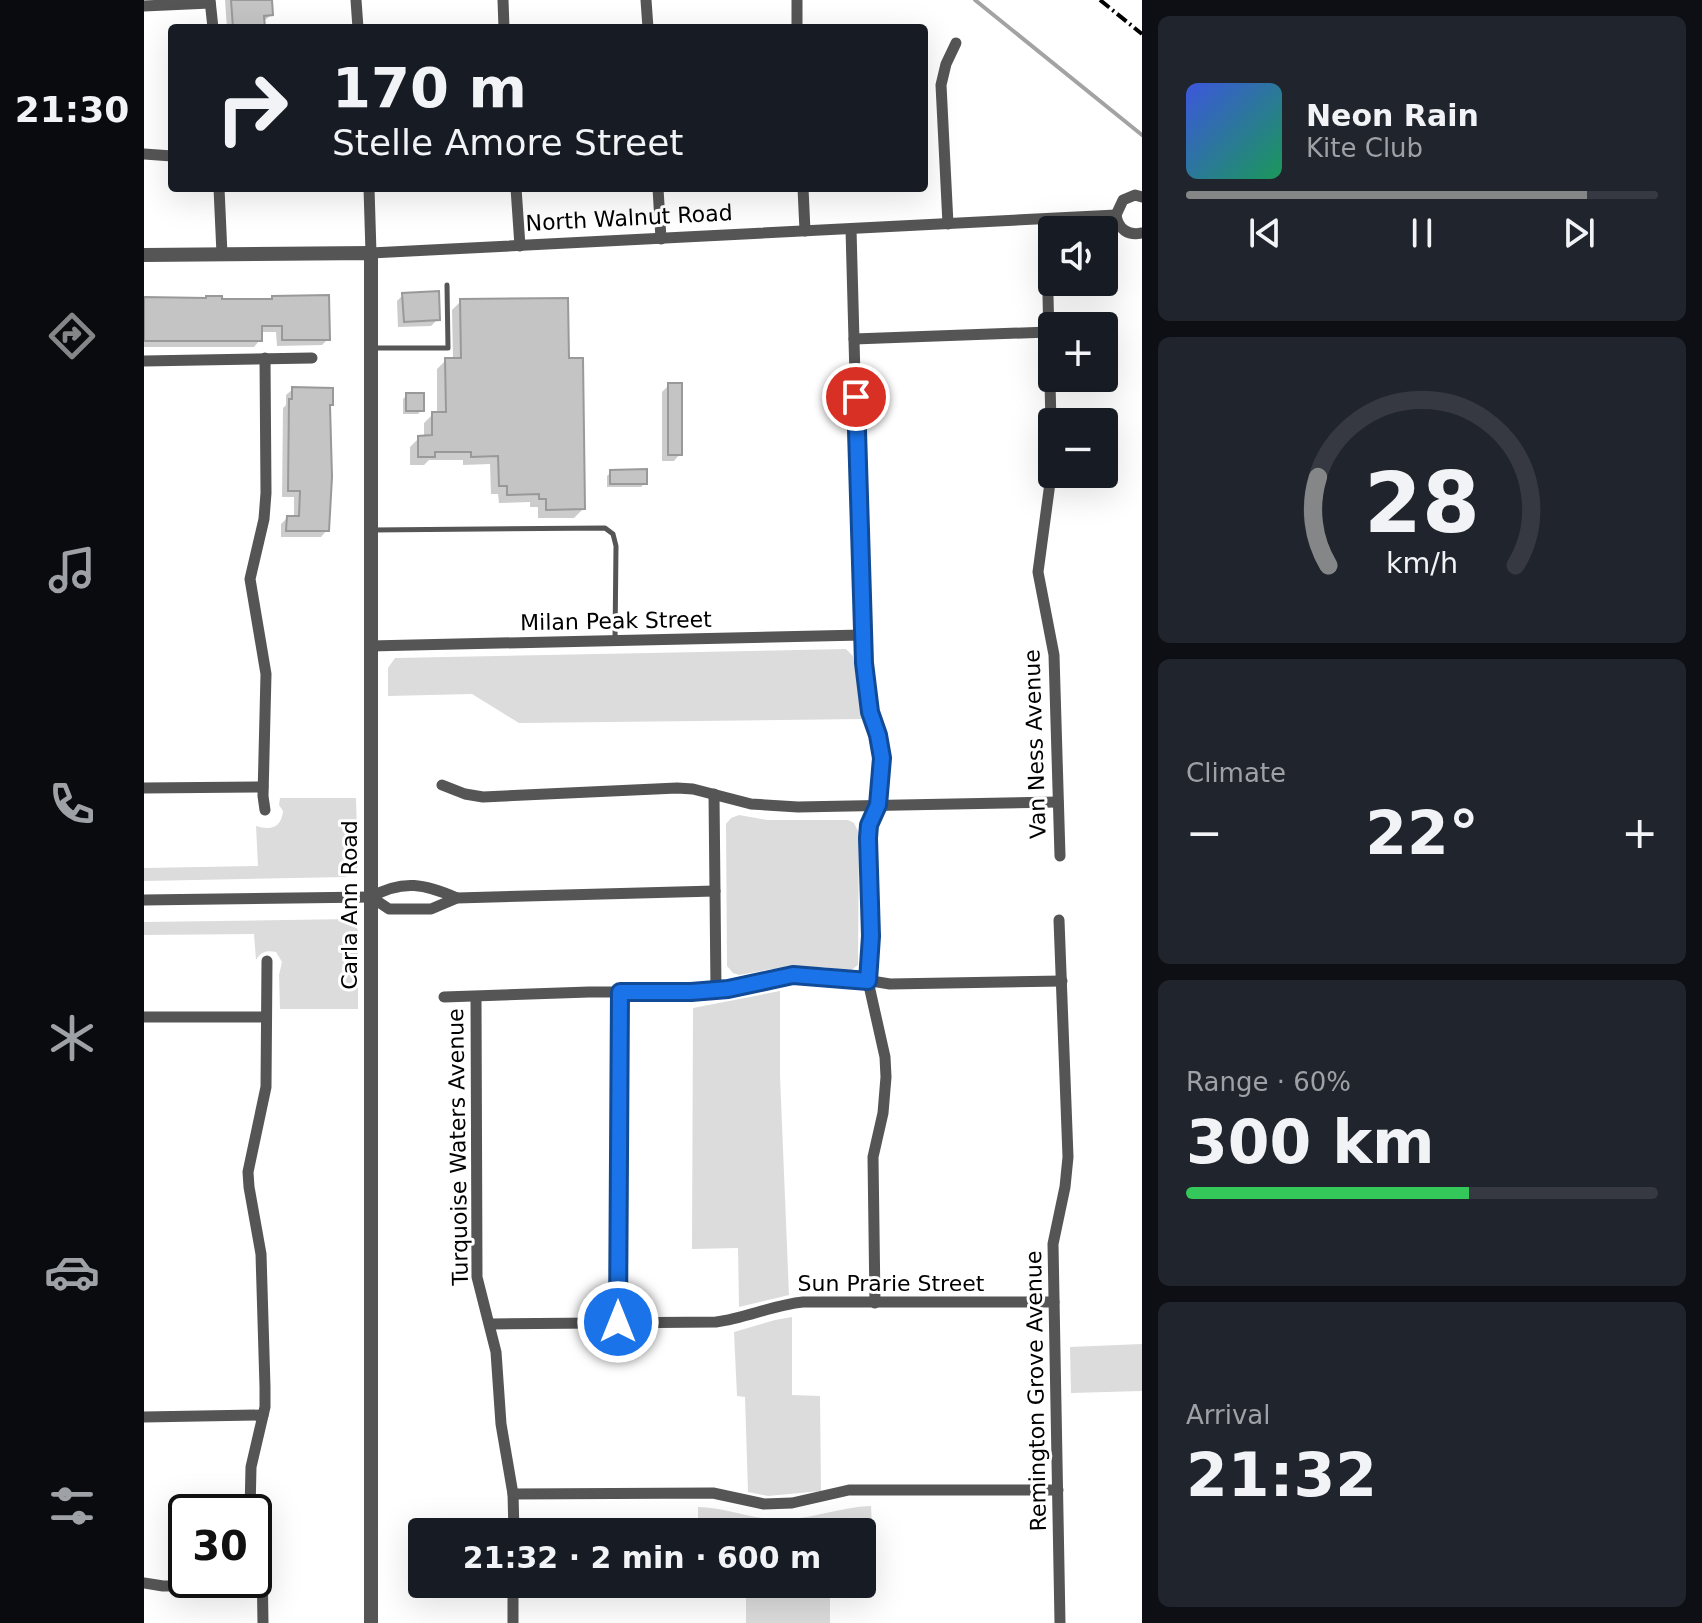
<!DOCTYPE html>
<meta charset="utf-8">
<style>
body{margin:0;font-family:"DejaVu Sans",sans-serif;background:#20242c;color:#f1f3f6;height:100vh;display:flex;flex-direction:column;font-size:30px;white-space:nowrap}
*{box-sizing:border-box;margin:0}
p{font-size:26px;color:#9ea1a6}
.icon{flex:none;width:44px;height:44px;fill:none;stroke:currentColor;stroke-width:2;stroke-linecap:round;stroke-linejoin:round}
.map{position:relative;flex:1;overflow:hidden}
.drawer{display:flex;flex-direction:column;gap:16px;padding:16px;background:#0d0f14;width:560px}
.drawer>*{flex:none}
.guide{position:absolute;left:24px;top:24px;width:760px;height:168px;border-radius:8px;box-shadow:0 8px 32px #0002;background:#171b24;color:#f1f3f6;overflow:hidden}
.tools{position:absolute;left:894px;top:216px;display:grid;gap:16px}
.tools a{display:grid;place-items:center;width:80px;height:80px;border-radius:8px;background:#171b24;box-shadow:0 8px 32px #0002;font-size:40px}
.speed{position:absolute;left:24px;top:1494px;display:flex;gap:16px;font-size:40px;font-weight:700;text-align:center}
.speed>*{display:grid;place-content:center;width:104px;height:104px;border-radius:50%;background:#171b24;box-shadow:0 8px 32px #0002;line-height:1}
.speed .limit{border:4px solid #111;border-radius:12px;background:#fff;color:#111}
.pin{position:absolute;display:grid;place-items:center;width:68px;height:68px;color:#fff;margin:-34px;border:4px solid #fff;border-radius:50%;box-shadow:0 2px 8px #0007}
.me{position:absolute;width:88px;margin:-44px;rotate:0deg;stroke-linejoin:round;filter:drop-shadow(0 0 6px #0008)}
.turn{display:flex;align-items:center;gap:28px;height:168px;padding:0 32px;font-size:36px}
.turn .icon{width:104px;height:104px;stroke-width:2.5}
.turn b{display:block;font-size:56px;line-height:68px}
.big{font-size:60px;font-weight:700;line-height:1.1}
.drawer .card{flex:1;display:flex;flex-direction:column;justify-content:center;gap:12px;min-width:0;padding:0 28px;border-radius:12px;background:#20242c}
.drawer .dial{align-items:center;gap:0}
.dial svg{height:208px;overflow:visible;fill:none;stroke:#363941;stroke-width:7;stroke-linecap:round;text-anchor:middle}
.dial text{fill:#f1f3f6;stroke:none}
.song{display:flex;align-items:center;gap:24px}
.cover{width:96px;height:96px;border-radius:12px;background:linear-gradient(135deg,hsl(230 70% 55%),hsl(150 70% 35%))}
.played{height:8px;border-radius:4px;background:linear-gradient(90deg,#858687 85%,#363941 85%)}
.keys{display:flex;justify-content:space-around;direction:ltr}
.heat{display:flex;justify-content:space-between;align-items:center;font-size:44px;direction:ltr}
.charge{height:12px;border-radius:6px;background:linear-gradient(90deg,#34c759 60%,#363941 0)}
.trip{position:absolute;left:264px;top:1518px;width:468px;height:80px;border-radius:8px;background:#171b24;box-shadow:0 8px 32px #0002;font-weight:700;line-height:80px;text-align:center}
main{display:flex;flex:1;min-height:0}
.tabs{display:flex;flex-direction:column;width:144px;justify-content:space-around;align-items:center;background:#090b0e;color:#9ea1a6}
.tabs .icon{width:56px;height:56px}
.tabs .current{color:#858687}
.tabs b{font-size:36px;color:#f1f3f6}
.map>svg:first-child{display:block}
</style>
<main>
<nav class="tabs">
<b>21:30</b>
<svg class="icon current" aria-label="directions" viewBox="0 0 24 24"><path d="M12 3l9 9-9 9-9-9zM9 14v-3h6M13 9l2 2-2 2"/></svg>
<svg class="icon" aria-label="music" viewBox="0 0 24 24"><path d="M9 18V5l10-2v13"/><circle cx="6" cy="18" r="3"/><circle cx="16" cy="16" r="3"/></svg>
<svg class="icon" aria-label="phone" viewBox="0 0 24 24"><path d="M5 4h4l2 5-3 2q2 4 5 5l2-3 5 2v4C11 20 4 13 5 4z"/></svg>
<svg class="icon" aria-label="climate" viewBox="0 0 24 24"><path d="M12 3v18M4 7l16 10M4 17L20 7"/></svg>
<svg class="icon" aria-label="car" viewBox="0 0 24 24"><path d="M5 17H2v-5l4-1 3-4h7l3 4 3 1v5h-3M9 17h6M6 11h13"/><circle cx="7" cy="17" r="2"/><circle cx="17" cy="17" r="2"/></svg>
<svg class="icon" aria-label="filters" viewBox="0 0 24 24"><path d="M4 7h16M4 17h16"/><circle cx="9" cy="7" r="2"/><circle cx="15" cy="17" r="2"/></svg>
</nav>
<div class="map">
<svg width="998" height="1623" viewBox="0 0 998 1623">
<rect width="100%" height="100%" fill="#fff"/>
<g fill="#dcdcdc">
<path d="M 702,649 L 709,656 L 718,719 L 375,723 L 328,694 L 244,696 L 244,668 L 251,658 Z"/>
<path d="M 136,798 L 212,798 L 214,867 L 202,877 L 0,881 L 0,868 L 114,866 L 112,826 C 126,830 137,829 139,811 L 135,805 Z"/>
<path d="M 595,815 L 623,820 L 704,820 L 710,823 L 715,833 L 714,965 L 706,971 L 680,967 L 628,969 L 595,975 L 589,973 L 583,966 L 582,824 L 587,818 Z"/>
<path d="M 207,919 L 214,930 L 214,1009 L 136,1009 L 135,975 L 138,962 L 132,952 C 122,950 117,952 112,960 L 110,934 L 0,935 L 0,922 Z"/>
<path d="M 636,991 L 636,1076 L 645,1295 L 595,1307 L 594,1248 L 548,1249 L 549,1008 Z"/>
<path d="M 648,1317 L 648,1395 L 676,1396 L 677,1491 L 624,1496 L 604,1492 L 601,1397 L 593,1396 L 590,1332 L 631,1320 Z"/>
<path d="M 998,1344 L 998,1391 L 927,1393 L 926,1347 Z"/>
<path d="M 727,1506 L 728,1529 L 686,1529 L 686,1532 L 554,1532 L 554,1507 C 580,1507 603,1518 628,1519 C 662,1522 693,1507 727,1506 Z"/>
<rect x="602" y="1584" width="84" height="39"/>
</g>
<g fill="#0003">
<path d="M 81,0 L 126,0 L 127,15 L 120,21 L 119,28 L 83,28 Z"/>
<path d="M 259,295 L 294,319 L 287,326 L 254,327 L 253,301 Z"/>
<path d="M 128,298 L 184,339 L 178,345 L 133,346 L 132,332 L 116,332 L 116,340 L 110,347 L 0,347 L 0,300 L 125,301 Z"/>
<path d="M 317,301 L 423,360 L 439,509 L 430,518 L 394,518 L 394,507 L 386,507 L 386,502 L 355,503 L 354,494 L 347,494 L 346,464 L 319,465 L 319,460 L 285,460 L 280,465 L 266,465 L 266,447 L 275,438 L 280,438 L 280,423 L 289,414 L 293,414 L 293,369 L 302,360 L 309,360 L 308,310 Z"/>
<path d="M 525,385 L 536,454 L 530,461 L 518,461 L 518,392 Z"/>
<path d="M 149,389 L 187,404 L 184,407 L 183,530 L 177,537 L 137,537 L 137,524 L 143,518 L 150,518 L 150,497 L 138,497 L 139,408 L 142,405 L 142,395 Z"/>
<path d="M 263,395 L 278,410 L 274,414 L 259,414 L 259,399 Z"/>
<path d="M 467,472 L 501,483 L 497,487 L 463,487 L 463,476 Z"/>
</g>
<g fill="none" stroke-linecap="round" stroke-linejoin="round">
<path stroke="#a3a3a3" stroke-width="4" d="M 831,0 L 998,135"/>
</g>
<g fill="#c4c4c4" stroke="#999" stroke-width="2">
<path d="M 87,0 L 128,0 L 129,15 L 120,16 L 121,28 L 89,28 Z"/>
<path d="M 295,291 L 296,320 L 260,322 L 258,293 Z"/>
<path d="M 185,295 L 186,340 L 138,340 L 138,326 L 118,326 L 118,341 L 0,341 L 0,297 L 62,298 L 62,296 L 78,296 L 78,299 L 128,299 L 128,296 Z"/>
<path d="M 424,298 L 425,358 L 439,358 L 441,509 L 402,510 L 402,499 L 395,499 L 395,494 L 363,495 L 363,486 L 355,486 L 354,456 L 327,457 L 327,452 L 291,452 L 291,457 L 274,457 L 274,436 L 288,435 L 288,412 L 302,412 L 301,358 L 317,358 L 316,299 Z"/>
<rect x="524" y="383" width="14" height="72"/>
<path d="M 148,387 L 189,388 L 189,405 L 186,405 L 188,477 L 185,531 L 142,531 L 143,516 L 155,516 L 156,491 L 144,491 L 145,399 L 148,399 Z"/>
<rect x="262" y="393" width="18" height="18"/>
<path d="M 503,469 L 503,484 L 466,484 L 466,470 Z"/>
</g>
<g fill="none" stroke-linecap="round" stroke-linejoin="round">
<g stroke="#555" stroke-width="5">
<path d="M 231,348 L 304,348 L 303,285"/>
<path d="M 229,530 L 461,528 L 469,534 L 472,546 L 471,641"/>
</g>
<g stroke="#555" stroke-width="11">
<path d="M 66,0 L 69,28"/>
<path d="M 212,0 L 214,28"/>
<path d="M 359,0 L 360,28"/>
<path d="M 502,0 L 504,28"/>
<path d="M 653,0 L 653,28"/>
<path d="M 0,6 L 66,3"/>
<path d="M 0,154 L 28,156"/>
<path d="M 75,188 L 78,254"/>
<path d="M 225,188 L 227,253 L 972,215"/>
<path d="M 372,188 L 376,246"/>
<path d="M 514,188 L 517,239"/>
<path d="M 659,188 L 661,231"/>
<path d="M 998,197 L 991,195 L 979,200 L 972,215 C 974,229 984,236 998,233"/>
<path d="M 804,224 L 797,85 L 802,64 L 812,43"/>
<path d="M 707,229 L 718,635 L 722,688 L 738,758 L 734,805 L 725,825 L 724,838 L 727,936 L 724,981 L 741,1057 L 742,1077 L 739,1113 L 729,1157 L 731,1303"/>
<path d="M 904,296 L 908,468 L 894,572 L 910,655 L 916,856"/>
<path d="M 710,339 L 905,332"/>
<path d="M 121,358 L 122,493 L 120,519 L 106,579 L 122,674 L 119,796 L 121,810"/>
<path d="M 0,361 L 168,358"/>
<path d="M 226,646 L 718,635"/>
<path d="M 298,785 L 321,794 L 339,797 L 533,788 L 549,789 L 607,804 L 654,807 L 914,802"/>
<path d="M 0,788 L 119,787"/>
<path d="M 570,794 L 572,990"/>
<path d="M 227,897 L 245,909 L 287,909 L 313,898 L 571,891"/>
<path d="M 227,897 C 259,879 281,884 313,898"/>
<path d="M 0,900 L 227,897"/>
<path d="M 915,920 L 924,1157 L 921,1187 L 909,1244 L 916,1623"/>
<path d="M 300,997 L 445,992 L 547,992 L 584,989 L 649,975 L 709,978 L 746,984 L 918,981"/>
<path d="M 332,997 L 333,1277 L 352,1352 L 357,1424 L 369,1494 L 370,1532"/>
<path d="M 0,1017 L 122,1017"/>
<path d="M 474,1322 L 476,992"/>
<path d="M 347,1324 L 572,1322 C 602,1318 629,1305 659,1302 L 910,1302"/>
<path d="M 0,1417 L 119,1415"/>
<path d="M 369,1494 L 569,1493 L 620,1504 L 648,1503 L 705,1490 L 914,1490"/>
<path d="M 106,1512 L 107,1467 L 121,1407 L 121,1387 L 117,1254 L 105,1187 L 104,1172 L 122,1087 L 123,961"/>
<path d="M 110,1533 L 118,1560 L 119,1623"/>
<path d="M 0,1583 L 19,1586 L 118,1585"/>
<path d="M 369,1623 L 369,1584"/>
</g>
<path stroke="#555" stroke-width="14" d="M 0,255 L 227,253 L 227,1623"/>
<path stroke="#000" stroke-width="4" stroke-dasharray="12 4 2 4" stroke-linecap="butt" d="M 956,0 L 998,34"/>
</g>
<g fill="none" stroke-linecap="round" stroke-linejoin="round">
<defs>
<path id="route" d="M 474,1322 L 476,992 L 547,992 L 584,989 L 649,975 L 724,981 L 727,936 L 724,838 L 725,825 L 734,805 L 738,758 L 734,735 L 726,712 L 720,663 L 712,397"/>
</defs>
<use href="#route" stroke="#114b97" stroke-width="20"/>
<use href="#route" stroke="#1a73e8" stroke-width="14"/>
</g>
<g text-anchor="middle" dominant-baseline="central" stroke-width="6" stroke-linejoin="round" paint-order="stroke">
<g font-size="22" fill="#000" stroke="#fff">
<text transform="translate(485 218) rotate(-3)">North Walnut Road</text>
<text transform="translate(472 621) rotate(-1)">Milan Peak Street</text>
<text transform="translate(891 744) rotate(-92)">Van Ness Avenue</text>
<text transform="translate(205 905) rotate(-90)">Carla Ann Road</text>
<text transform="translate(314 1147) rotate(-91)">Turquoise Waters Avenue</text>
<text x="747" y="1283">Sun Prarie Street</text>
<text transform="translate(892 1391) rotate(-91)">Remington Grove Avenue</text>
</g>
</g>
</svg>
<div class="tools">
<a><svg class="icon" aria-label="sound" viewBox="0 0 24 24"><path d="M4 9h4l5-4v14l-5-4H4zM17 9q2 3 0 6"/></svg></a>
<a>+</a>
<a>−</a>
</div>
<div class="speed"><div class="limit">30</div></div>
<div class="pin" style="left:712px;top:397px;background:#d93025"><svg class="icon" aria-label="arrive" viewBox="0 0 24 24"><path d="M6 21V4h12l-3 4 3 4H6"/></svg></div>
<svg class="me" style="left:474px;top:1322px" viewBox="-20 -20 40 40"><circle r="17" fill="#1a73e8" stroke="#fff" stroke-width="3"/><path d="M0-11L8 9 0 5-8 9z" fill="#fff"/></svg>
<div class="trip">21:32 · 2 min · 600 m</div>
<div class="guide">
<div class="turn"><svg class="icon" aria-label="right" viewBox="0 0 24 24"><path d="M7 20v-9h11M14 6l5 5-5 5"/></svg><div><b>170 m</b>Stelle Amore Street</div></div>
</div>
</div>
<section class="drawer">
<div class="card">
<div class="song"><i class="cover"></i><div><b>Neon Rain</b><p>Kite Club</p></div></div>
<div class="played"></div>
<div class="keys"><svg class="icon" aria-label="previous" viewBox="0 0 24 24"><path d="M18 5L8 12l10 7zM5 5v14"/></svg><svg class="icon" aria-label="pause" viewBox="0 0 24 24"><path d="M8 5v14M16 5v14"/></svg><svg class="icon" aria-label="next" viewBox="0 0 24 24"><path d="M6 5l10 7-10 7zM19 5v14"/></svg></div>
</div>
<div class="card dial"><svg viewBox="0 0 100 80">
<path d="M14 69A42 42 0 1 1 86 69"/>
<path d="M14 69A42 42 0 0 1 10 35" stroke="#858687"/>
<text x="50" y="56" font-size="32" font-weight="700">28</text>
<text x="50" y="72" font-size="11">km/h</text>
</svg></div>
<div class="card"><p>Climate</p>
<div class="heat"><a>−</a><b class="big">22°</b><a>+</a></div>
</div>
<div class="card"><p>Range · 60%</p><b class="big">300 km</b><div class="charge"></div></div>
<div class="card"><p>Arrival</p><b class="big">21:32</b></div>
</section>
</main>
